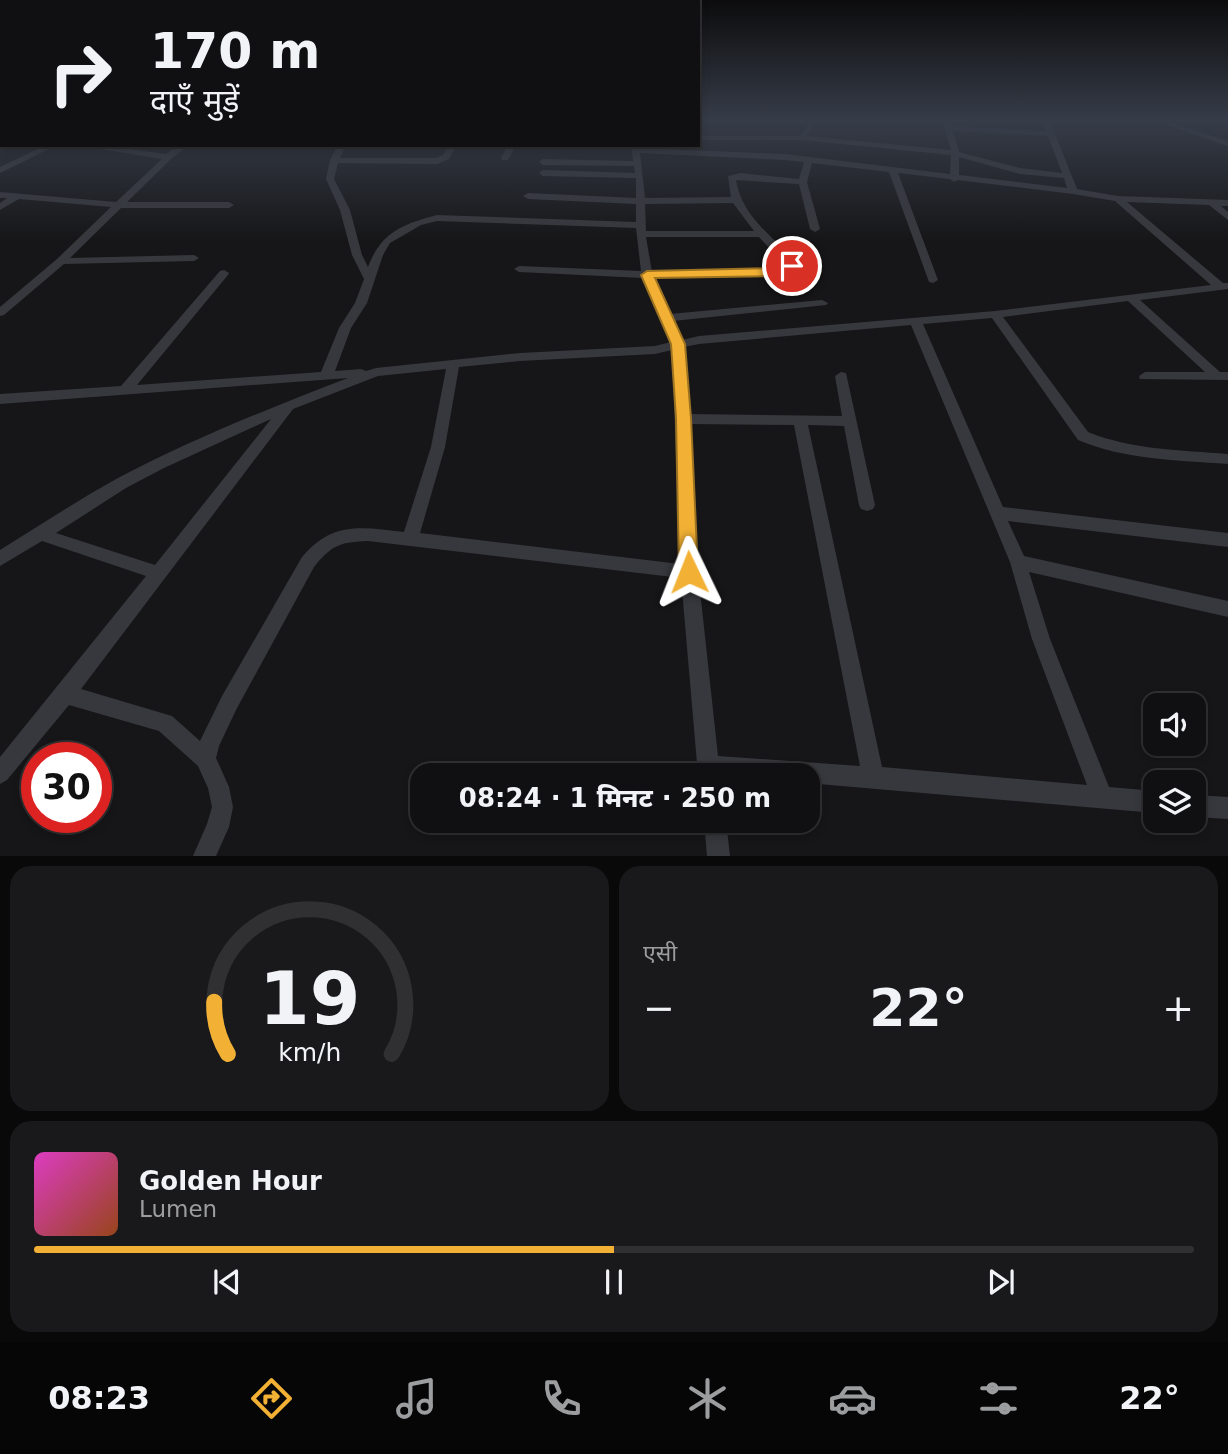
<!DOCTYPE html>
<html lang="hi">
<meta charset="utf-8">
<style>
body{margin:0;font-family:"DejaVu Sans","Noto Sans Devanagari",sans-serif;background:#19191b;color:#f1f3f6;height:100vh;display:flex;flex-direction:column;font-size:26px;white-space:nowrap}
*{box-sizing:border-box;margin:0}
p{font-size:23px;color:#9c9d9f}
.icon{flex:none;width:38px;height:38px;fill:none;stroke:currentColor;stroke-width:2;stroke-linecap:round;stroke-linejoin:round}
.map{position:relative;height:856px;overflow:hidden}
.drawer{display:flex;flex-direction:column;gap:10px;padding:10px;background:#09090a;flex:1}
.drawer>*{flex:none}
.banner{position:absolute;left:0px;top:0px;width:700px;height:147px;box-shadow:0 4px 10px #0003,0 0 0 2px #303032;background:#101012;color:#f1f3f6;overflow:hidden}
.buttons{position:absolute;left:1143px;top:693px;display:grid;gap:14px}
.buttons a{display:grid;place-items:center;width:63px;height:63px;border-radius:14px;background:#101012;box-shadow:0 4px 10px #0003,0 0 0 2px #303032;font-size:35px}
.speed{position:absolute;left:21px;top:742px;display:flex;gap:14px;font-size:35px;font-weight:700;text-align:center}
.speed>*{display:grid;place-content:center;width:91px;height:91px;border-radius:50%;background:#101012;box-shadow:0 4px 10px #0003,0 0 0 2px #303032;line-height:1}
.speed .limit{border:10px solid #d22;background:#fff;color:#111}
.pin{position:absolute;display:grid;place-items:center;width:60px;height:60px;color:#fff;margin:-30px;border:4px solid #fff;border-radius:50%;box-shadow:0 2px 7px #0007}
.me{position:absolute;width:77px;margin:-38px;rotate:358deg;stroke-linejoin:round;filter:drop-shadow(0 0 5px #0008)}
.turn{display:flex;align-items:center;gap:24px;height:147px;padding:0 35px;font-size:32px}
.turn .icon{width:91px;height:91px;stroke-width:2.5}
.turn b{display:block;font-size:49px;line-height:60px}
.big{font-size:52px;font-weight:800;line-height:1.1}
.drawer .card{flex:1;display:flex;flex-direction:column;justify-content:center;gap:10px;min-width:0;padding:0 24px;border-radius:21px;background:#19191b}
.drawer .dial{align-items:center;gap:0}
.dial svg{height:182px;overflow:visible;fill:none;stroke:#303032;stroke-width:7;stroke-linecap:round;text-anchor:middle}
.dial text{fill:#f1f3f6;stroke:none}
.song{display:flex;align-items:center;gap:21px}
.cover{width:84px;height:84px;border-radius:10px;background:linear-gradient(135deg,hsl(310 70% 55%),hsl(20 70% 35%))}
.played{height:7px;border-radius:4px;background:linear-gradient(90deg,#f2b134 50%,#303032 50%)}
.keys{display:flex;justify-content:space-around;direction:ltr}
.heat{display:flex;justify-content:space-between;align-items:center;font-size:38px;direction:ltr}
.drawer .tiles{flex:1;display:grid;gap:10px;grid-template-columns:1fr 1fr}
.card:last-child{grid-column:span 2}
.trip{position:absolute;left:410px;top:763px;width:410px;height:70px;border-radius:21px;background:#101012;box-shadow:0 4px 10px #0003,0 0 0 2px #303032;font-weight:800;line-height:70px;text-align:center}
.tab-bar{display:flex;height:112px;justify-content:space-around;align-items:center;background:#060607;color:#9c9d9f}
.tab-bar .icon{width:49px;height:49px}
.tab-bar .on{color:#f2b134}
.tab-bar b{font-size:32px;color:#f1f3f6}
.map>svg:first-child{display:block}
</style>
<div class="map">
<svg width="1228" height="856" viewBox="0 0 1228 856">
<rect width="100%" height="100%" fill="#161618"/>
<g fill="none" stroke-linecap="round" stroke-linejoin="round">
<g fill="#37383d" fill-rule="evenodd">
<path d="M 810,121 L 817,121 L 807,136 L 951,150 L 942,121 L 950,121 L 952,126 L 1046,131 L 1042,121 L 1050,121 L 1077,189 L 1118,196 L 1228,200 L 1228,206 L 1221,206 L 1228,212 L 1228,220 L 1209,205 L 1127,202 L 1223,283 L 1228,283 L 1228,289 L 1140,300 L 1220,372 L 1228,372 L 1228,380 L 1140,379 L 1139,376 L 1145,372 L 1205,372 L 1128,301 L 1003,317 L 1088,432 C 1132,450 1181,450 1228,454 L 1228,464 C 1177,460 1125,460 1078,440 L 992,318 L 923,324 L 1003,507 L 1228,533 L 1228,547 L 1008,521 L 1024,556 L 1228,601 L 1228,617 L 1029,572 L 1050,639 L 1109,787 L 1155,791 L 1155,813 L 807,783 L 807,775 L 698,775 L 681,578 L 368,541 C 340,542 332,545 314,567 L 236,710 L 219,746 L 216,758 L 229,787 L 233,807 L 229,827 L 216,856 L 193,856 L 207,824 L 212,807 L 208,788 L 198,766 L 159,731 L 69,705 L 7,780 L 0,784 L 0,757 L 146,576 L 42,541 L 0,566 L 0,550 C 39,526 78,500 118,478 C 192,439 270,408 348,378 L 0,404 L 0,394 L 121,386 L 220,271 L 224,270 L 229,273 L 228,275 L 137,385 L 321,372 L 339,328 L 355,303 L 364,279 L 352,255 L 340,210 L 326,179 L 330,160 L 338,145 L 346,145 L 340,158 L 436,158 L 443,155 L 449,145 L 457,145 L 449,159 L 437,164 L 338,163 L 334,179 L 350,210 L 362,255 L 368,267 C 381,232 403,224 437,215 L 636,222 L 636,204 L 528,199 L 523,196 L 528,193 L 636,198 L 636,178 L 543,176 L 539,173 L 543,170 L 635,173 L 634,166 L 543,165 L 539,162 L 543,159 L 633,161 L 631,145 L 639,145 L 640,148 L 785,154 L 950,174 L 951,155 L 802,140 L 698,140 L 698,136 L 800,136 ZM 953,131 L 1048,136 L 1062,173 L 1020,168 L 959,152 ZM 640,153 L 785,160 L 804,162 L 799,179 L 740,173 L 728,176 L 731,197 L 645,198 ZM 959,157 L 1020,174 L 1064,178 L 1067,188 L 959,175 ZM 812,163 L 889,172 L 929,282 L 933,283 L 938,280 L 898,173 L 950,179 L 954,182 L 958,180 L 1073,194 L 1115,201 L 1211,285 L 995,311 L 699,336 L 682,340 L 673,321 L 826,305 L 828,303 L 822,300 L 670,314 L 654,278 L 792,273 L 797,268 L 796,263 C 774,236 742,218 736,180 L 799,184 L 810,229 L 815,232 L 820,229 L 807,182 ZM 733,203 L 754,231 L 646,231 L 645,204 ZM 437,221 L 636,228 L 641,271 L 519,266 L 514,269 L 519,272 L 643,278 L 671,342 L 655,346 L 520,353 L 376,368 L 366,371 L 361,369 L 335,371 L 351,328 L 367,303 L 383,255 L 390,243 L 421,225 ZM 646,237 L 759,237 L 786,267 L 652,272 ZM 911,325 L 1010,562 L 1032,639 L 1087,785 L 882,767 L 808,425 L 844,426 L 859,505 L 861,509 L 867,511 L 873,509 L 875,505 L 846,373 L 841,372 L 835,376 L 842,416 L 688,414 L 684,347 L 699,344 ZM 672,350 L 680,564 L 420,533 L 445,447 L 459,367 L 520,361 L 655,354 ZM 446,369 L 431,447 L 404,532 C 362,527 332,521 302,557 L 222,696 L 200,741 L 172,716 L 81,689 L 293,409 L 378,376 ZM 271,419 L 155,565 L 56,533 L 126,488 L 164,468 ZM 689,424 L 794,425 L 860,766 L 718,756 L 698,572 Z"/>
<path d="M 1155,121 L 1167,121 L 1228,141 L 1228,146 Z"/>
<rect x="0" y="137" width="2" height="4"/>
<path d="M 46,145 L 57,145 L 0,173 L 0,167 Z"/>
<path d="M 75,145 L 99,145 L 166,154 L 179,145 L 189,145 L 171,159 L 127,202 L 229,202 L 234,205 L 229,208 L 121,208 L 70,258 L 194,255 L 199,258 L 194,261 L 64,264 L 4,315 L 0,316 L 0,307 L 57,259 L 111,207 L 19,199 L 0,210 L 0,203 L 7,198 L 0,198 L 0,192 L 116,202 L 162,159 Z"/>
<path d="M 508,145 L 516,145 L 508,160 L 502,160 L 501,158 Z"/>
<path d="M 1194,795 L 1228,797 L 1228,819 L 1194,817 Z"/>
<path d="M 704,821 L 726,821 L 730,856 L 707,856 Z"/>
</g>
</g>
<linearGradient id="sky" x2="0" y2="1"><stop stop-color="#0c0c0d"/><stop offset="0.5" stop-color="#363c48"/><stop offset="1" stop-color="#363c48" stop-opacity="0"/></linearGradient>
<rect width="1228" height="241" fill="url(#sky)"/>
<path fill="#f2b134" stroke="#9d7322" stroke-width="2" d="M 792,262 L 798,266 L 795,272 L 780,276 L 655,278 L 685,344 L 691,418 L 698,572 L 696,577 L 689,580 L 682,577 L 679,572 L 676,418 L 671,344 L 641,275 L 647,271 L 780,268 Z"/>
</svg>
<div class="buttons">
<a><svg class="icon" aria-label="sound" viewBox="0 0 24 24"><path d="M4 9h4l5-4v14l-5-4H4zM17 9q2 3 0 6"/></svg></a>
<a><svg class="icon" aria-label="layers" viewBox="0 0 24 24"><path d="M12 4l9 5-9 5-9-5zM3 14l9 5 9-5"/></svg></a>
</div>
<div class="speed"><div class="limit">30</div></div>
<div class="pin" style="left:792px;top:266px;background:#d93025"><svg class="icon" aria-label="arrive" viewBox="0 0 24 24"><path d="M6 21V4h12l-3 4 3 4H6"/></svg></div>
<svg class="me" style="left:689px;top:572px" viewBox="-20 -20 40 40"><path d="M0-17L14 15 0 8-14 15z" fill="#f2b134" stroke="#fff" stroke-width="4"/></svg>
<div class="trip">08:24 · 1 मिनट · 250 m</div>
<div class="banner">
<div class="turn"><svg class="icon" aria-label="right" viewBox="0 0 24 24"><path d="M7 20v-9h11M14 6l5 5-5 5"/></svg><div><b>170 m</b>दाएँ मुड़ें</div></div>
</div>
</div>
<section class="drawer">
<div class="tiles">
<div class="card dial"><svg viewBox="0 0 100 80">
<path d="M14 69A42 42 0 1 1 86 69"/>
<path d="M14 69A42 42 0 0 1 8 46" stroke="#f2b134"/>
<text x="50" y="56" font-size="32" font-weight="700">19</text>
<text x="50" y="72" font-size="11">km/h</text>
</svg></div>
<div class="card"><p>एसी</p>
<div class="heat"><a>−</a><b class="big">22°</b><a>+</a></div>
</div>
<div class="card">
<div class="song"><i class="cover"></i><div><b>Golden Hour</b><p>Lumen</p></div></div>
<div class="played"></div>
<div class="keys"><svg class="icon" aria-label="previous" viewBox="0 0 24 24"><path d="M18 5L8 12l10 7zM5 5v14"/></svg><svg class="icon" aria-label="pause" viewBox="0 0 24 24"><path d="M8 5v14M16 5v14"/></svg><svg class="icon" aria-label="next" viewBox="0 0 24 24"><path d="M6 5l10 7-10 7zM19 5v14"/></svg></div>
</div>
</div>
</section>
<nav class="tab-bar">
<b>08:23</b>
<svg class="icon on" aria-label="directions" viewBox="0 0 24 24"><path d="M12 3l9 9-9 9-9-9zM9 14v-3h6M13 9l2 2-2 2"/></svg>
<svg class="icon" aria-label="music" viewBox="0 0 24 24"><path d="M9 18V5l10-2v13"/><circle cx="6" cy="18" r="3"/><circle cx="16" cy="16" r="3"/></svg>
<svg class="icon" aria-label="phone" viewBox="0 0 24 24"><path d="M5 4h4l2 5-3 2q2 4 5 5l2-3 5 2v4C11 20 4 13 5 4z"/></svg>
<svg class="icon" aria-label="climate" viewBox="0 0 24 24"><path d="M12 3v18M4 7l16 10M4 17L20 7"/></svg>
<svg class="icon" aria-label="car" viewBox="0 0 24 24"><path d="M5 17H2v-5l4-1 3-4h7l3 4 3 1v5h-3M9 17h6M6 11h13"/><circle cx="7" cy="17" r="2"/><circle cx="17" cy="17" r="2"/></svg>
<svg class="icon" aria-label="filters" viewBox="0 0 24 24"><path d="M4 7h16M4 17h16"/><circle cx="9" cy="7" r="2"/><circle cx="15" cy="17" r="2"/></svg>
<b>22°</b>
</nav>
